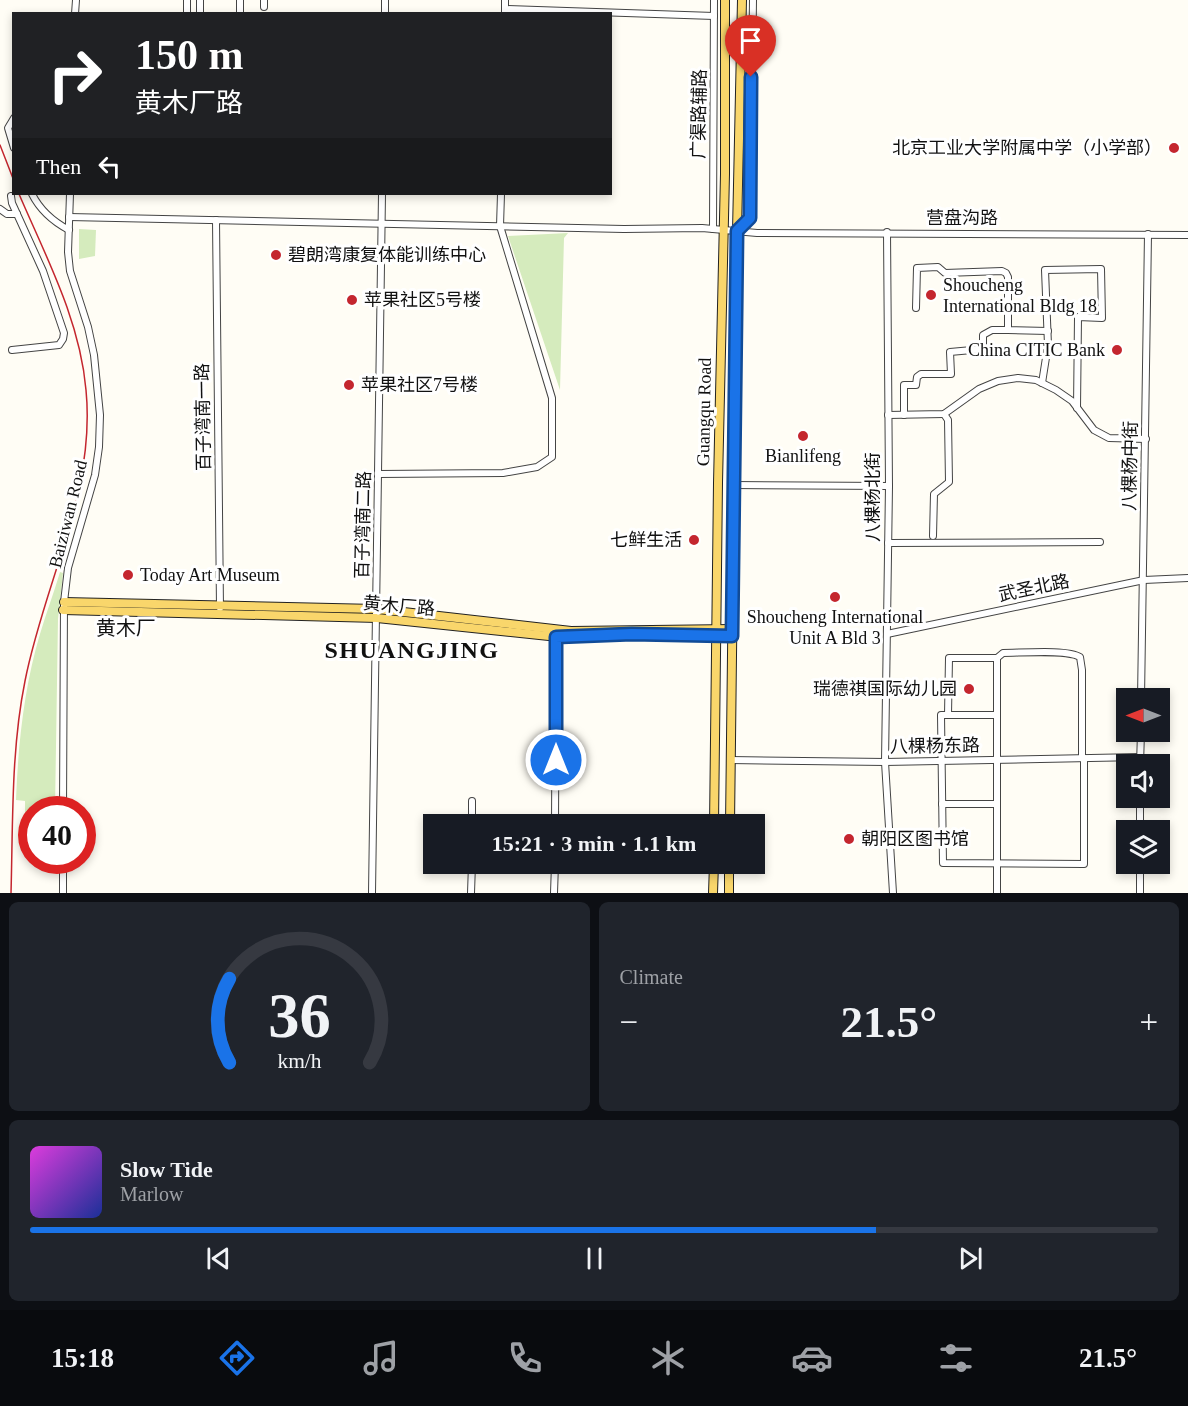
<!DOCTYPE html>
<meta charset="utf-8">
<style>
body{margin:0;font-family:"Times New Roman","Noto Sans SC",serif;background:#20242c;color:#f1f3f6;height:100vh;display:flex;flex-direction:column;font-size:22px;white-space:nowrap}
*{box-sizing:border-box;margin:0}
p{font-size:20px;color:#9ea1a6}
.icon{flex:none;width:33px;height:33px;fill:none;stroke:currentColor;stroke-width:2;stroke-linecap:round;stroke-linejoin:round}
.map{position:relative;height:893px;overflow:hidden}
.drawer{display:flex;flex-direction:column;gap:9px;padding:9px;background:#0d0f14;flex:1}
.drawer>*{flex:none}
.top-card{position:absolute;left:12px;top:12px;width:600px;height:183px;border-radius:0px;box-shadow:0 3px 9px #0003;background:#202124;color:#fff;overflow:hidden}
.needle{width:39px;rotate:270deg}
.fabs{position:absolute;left:1116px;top:688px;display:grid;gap:12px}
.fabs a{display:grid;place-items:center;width:54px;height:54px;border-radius:0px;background:#171b24;box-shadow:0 3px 9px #0003;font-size:30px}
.speed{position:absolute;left:18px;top:796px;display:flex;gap:12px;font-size:30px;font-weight:700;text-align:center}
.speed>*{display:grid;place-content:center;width:78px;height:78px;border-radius:50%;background:#171b24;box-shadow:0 3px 9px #0003;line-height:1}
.speed .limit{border:9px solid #d22;background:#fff;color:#111}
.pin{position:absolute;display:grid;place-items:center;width:51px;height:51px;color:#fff;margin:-62px -26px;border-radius:50% 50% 50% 0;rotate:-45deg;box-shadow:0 0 6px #0007}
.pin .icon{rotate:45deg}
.me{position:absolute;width:66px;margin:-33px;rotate:0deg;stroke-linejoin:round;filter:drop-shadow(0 0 4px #0008)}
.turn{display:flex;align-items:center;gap:21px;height:126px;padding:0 24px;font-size:27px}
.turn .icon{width:78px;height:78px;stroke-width:2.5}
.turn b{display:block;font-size:42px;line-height:51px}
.then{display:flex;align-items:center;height:57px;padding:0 24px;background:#0003;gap:12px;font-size:22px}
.big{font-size:45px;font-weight:700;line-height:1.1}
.drawer .card{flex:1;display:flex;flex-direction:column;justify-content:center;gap:9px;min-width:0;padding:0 21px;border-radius:9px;background:#20242c}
.drawer .dial{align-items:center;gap:0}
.dial svg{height:156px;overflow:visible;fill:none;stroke:#363941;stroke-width:7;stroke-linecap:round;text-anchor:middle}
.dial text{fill:#f1f3f6;stroke:none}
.song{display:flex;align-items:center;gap:18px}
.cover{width:72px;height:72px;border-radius:9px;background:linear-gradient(135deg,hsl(300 70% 55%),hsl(230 70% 35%))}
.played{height:6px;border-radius:3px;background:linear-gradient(90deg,#1a73e8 75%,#363941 75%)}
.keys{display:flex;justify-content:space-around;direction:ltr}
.heat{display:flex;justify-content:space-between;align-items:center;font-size:33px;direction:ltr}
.drawer .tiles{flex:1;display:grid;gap:9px;grid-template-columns:1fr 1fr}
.card:last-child{grid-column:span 2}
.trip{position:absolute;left:423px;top:814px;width:342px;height:60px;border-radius:0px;background:#171b24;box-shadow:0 3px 9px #0003;font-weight:700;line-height:60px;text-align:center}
.tabs{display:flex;height:96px;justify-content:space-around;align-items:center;background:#090b0e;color:#9ea1a6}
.tabs .icon{width:42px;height:42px}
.tabs .current{color:#1a73e8}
.tabs b{font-size:27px;color:#f1f3f6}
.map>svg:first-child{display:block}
</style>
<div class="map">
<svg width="1188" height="893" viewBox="0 0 1188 893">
<rect width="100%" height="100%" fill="#fffdf5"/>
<g fill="#d5ebbd">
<path d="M 79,229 L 96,230 L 95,256 L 79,259 Z"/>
<path d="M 568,233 L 564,238 L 560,390 L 508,236 Z"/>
<path d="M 60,572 L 63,573 L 58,619 L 55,810 L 32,810 L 31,826 L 25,826 L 25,801 L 16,800 C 18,746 24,687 40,634 C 46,613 54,593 60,572 Z"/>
</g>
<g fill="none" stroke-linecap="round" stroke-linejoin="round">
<defs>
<g id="minor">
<path d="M 200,0 L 200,14"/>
<path d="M 264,7 L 264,0"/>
<path d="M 505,9 L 714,16"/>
<path d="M 75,14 L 76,0"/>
<path d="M 187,14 L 187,0"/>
<path d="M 240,14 L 240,0"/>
<path d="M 385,14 L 385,0"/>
<path d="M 505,14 L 505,0"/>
<path d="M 14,118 L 8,128 L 14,148"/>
<path d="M 32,194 C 40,210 52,221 69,230"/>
<path d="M 11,196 L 12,203 L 43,271 L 64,333 L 63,339 L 59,345 L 12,350"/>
<path d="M 0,209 L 7,214 L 17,214"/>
<path d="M 69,217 L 624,229 L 702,228 L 757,233 L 1188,235"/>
<path d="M 216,220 L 220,608"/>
<path d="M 713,229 L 714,0"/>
<path d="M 737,231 L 750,218 L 753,0"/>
<path d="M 887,232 L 889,486 L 885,762 L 893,893"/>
<path d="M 916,308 L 917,268 L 938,267 L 945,273 L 1002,271 L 1006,273 L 1008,277 L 1008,330 L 1048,331"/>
<path d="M 1042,383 L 1048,345 L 1045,270 L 1101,269 L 1102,318 L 1078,317 L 1077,408"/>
<path d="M 888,415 L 944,414 L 979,389 L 998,381 L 1018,378 L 1036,380 L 1056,390 L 1072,401 L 1094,430 L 1109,438 L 1146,439"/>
<path d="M 904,415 L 904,385 L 916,385 L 917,377 L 921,374 L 951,374 L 950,352 L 983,349 L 983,335 L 992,330 L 1008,330"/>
<path d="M 379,474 L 503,473 L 537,467 L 552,457 L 552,398 L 500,226 L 501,194"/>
<path d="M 733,485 L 889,486"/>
<path d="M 933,536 L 934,494 L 949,482 L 948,420 L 944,414"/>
<path d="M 888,543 L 1100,542"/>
<path d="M 887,634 L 1144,580 L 1188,578"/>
<path d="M 997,658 L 1003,653 C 1021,653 1068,649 1080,657 L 1082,670 L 1082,758"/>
<path d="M 1141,699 L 1148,234"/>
<path d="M 948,715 L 941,715 L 943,863 L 1084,864 L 1084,758"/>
<path d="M 730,760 L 885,762 L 1140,757"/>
<path d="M 1140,765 L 1141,732"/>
<path d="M 942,804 L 997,804"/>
<path d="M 63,810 L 64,602 L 68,568 L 95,475 L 99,447 L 100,415 L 94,355 L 88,327 L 70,271 L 68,252 L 70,194"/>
<path d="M 472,825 L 472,801"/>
<path d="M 555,825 L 556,634"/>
<path d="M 1140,831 L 1140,798"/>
<path d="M 63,861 L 63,893"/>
<path d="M 372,893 L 382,194"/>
<path d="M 471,893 L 472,864"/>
<path d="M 554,893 L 555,864"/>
<path d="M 997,893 C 997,815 997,736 997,658 L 949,658 L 948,715 L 997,715"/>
<path d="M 1140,893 L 1140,864"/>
</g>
<g id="major">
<path d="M 64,602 L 377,609 L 571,631 L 732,629"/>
<path d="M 63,610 L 377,618 L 568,638 L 632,634 L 732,636"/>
<path d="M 714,825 L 718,483 L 725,174 L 725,0"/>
<path d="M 730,825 L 737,231 L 742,0"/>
<path d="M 713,893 L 714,864"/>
<path d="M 729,893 L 729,864"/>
</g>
</defs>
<use href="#minor" stroke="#444" stroke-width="8"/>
<use href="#major" stroke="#222" stroke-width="10"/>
<use href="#minor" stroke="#fff" stroke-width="6"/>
<use href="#major" stroke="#f9d66b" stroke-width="8"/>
<g stroke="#c4262e" stroke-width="1.5">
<path d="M 0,145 L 14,181"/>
<path d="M 11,893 C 13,823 11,750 25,681 C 44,583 96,492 86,390 C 80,320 46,257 19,194"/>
</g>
</g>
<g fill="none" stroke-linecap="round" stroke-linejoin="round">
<defs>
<path id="route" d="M 556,760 L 556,637 L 632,634 L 732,636 L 737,231 L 750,218 L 751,77"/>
</defs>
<use href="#route" stroke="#114b97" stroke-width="15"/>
<use href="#route" stroke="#1a73e8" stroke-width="10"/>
</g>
<g fill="#c4262e" stroke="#fff" stroke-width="2">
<circle cx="1174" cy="148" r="6"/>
<circle cx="276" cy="255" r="6"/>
<circle cx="931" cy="295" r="6"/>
<circle cx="352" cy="300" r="6"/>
<circle cx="1117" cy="350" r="6"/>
<circle cx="349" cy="385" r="6"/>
<circle cx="803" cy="436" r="6"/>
<circle cx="694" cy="540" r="6"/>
<circle cx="128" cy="575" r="6"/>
<circle cx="835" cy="597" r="6"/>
<circle cx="969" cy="689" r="6"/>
<circle cx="849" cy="839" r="6"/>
</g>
<g text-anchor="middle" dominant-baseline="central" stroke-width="6" stroke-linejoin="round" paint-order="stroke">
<g font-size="18" fill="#111" stroke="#fff">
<text transform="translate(699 114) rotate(-89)">广渠路辅路</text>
<text x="962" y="218">营盘沟路</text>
<text transform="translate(704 412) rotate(-89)">Guangqu Road</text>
<text transform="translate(203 417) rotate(-91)">百子湾南一路</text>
<text transform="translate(1130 466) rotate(-89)">八棵杨中街</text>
<text transform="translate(873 497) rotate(-90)">八棵杨北街</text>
<text transform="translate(68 514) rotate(-76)">Baiziwan Road</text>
<text transform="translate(363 525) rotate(-89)">百子湾南二路</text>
<text transform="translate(1034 588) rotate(-12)">武圣北路</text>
<text transform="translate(399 606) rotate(5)">黄木厂路</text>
<text transform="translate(935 746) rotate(-1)">八棵杨东路</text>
</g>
<g font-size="18" fill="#111" stroke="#fff" text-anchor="start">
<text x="1162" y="148" text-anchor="end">北京工业大学附属中学（小学部）</text>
<text x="288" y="255">碧朗湾康复体能训练中心</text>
<text x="943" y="285">Shoucheng<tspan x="943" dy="21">International Bldg 18</tspan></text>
<text x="364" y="300">苹果社区5号楼</text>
<text x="1105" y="350" text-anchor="end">China CITIC Bank</text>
<text x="361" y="385">苹果社区7号楼</text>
<text x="803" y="456" text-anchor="middle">Bianlifeng</text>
<text x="682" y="540" text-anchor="end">七鲜生活</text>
<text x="140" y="575">Today Art Museum</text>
<text x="835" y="617" text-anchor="middle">Shoucheng International<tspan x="835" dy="21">Unit A Bld 3</tspan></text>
<text x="957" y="689" text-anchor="end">瑞德祺国际幼儿园</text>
<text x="861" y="839">朝阳区图书馆</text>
</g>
<g font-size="20" fill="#111" stroke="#fff">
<text x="126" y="628">黄木厂</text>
</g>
<g font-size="24" font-weight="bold" letter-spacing="1.5" fill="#111" stroke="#fff">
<text x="412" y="650">SHUANGJING</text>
</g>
</g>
</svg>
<div class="fabs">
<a><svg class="needle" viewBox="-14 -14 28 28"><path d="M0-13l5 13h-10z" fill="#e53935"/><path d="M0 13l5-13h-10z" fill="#9ea1a6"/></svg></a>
<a><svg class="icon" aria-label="sound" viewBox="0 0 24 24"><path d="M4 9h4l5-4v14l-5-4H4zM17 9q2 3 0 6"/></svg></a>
<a><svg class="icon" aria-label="layers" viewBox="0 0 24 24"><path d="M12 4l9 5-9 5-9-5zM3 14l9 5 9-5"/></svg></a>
</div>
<div class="speed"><div class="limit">40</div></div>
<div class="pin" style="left:751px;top:77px;background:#d93025"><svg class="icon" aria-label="arrive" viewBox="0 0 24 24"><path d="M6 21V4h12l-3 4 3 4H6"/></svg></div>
<svg class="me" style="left:556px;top:760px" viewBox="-20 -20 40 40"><circle r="17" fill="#1a73e8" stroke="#fff" stroke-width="3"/><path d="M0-11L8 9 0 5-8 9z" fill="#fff"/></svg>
<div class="trip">15:21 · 3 min · 1.1 km</div>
<div class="top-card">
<div class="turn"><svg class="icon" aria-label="right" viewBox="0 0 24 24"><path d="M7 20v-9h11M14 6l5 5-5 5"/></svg><div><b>150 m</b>黄木厂路</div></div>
<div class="then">Then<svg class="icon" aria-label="left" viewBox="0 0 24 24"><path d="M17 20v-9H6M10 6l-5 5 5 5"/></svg></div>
</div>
</div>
<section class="drawer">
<div class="tiles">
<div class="card dial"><svg viewBox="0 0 100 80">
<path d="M14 69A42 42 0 1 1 86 69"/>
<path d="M14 69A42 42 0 0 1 14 26" stroke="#1a73e8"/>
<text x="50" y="56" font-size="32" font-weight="700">36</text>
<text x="50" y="72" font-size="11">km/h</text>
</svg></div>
<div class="card"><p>Climate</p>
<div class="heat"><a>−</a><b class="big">21.5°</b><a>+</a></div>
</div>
<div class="card">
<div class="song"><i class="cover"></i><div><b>Slow Tide</b><p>Marlow</p></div></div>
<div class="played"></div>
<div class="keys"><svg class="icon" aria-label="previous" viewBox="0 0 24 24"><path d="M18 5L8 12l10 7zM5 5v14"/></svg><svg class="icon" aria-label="pause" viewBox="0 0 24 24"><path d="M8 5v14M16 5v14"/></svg><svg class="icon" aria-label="next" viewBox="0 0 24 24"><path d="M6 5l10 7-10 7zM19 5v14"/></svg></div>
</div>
</div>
</section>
<nav class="tabs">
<b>15:18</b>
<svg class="icon current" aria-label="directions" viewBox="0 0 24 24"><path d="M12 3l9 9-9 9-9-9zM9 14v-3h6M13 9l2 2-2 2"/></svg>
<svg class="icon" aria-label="music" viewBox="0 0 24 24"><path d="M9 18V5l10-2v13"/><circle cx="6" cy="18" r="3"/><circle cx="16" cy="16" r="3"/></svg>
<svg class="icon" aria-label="phone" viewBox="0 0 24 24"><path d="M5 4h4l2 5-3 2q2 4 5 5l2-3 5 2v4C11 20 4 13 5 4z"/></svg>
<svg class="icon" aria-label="climate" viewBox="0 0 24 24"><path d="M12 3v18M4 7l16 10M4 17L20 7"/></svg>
<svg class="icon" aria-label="car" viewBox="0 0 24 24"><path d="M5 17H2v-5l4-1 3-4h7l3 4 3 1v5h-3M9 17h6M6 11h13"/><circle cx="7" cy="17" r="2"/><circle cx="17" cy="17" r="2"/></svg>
<svg class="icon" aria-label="filters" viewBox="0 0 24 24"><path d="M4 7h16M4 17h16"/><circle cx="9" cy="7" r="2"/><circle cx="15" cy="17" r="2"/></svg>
<b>21.5°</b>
</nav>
